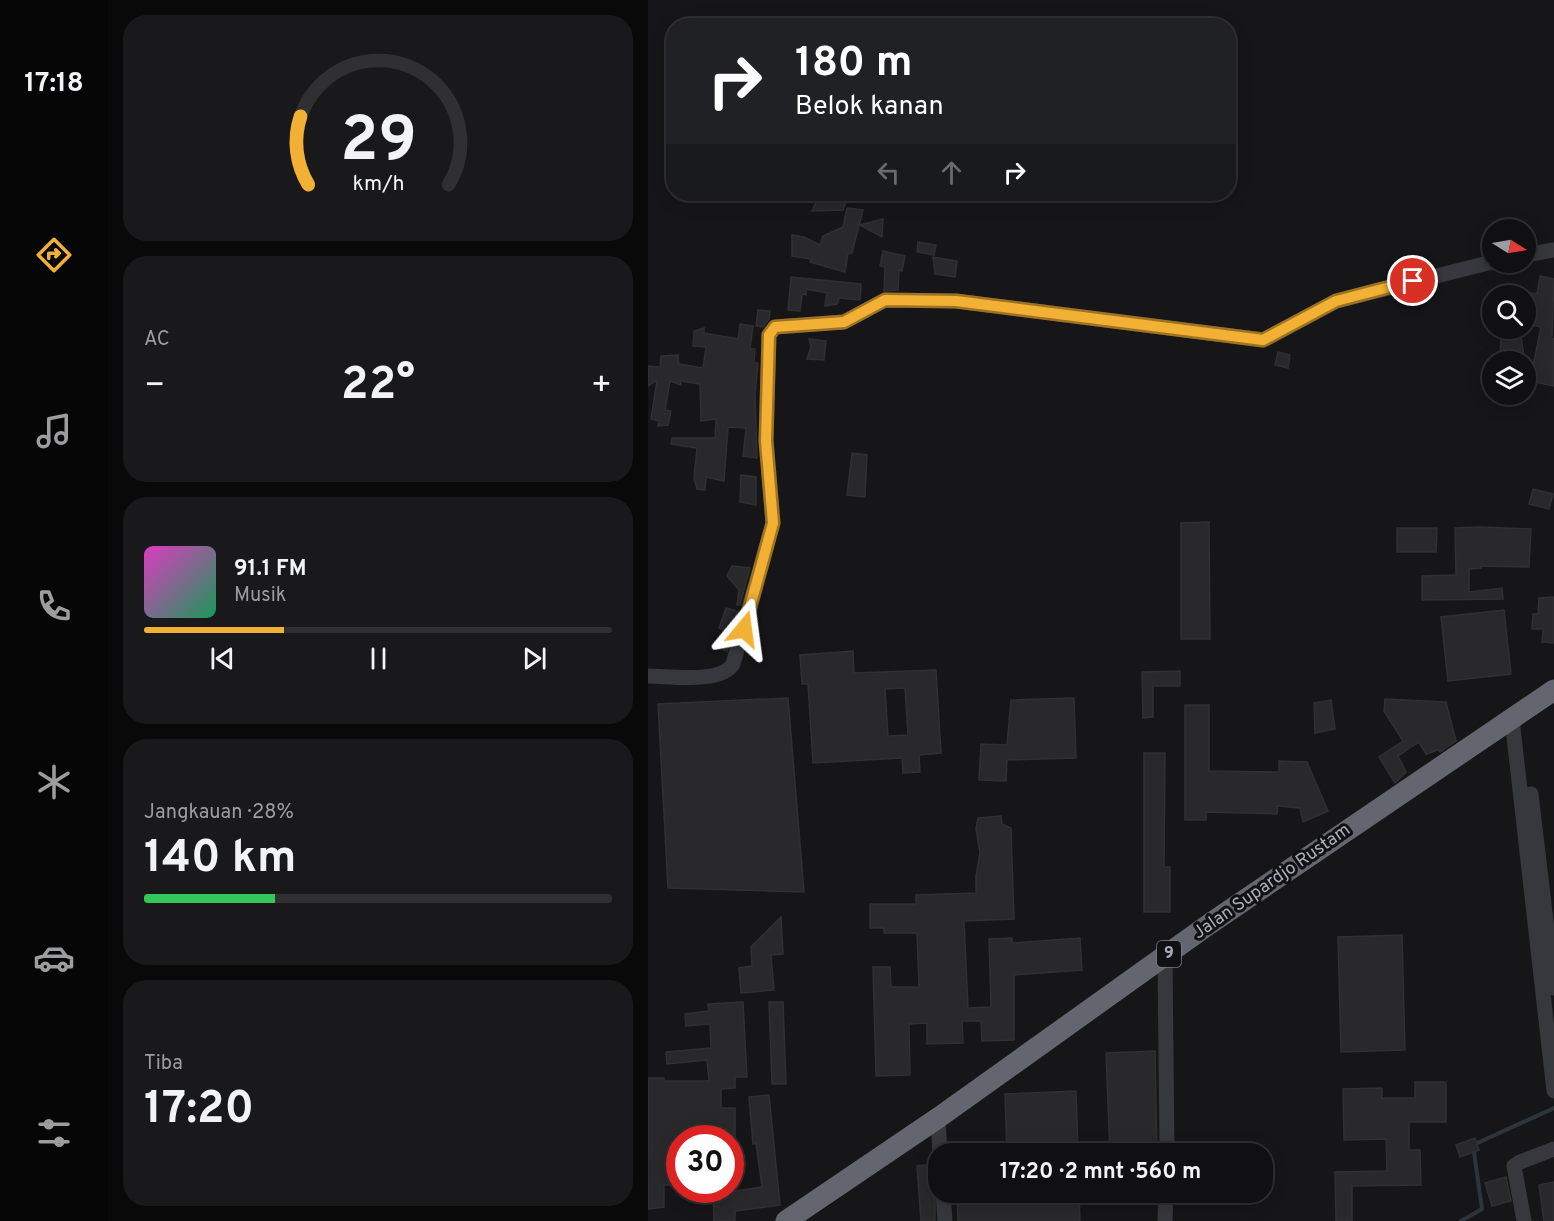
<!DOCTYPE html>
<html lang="id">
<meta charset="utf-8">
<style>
body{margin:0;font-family:Overpass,sans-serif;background:#19191b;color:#f1f3f6;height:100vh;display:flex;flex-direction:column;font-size:22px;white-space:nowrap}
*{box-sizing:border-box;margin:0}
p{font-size:20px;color:#9c9d9f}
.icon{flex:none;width:33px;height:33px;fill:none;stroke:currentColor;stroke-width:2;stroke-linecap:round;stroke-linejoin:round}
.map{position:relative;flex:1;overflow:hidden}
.panel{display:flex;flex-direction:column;gap:15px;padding:15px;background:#09090a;width:540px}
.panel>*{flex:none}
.banner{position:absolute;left:18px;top:18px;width:570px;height:183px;border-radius:24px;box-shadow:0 3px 15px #0003,0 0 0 2px #303032;background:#202124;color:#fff;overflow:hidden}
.needle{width:39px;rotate:101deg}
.controls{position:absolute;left:834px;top:219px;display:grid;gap:12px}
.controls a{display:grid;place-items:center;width:54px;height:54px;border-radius:50%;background:#101012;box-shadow:0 3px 15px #0003,0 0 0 2px #303032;font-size:30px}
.speed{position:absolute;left:18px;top:1125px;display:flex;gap:12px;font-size:30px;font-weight:700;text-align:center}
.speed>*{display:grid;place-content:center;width:78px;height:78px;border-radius:50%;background:#101012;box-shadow:0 3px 15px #0003,0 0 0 2px #303032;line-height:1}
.speed .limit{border:9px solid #d22;background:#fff;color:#111}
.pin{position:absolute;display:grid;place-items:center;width:51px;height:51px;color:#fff;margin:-26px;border:3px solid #fff;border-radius:50%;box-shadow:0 2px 6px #0007}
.me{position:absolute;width:66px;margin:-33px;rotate:16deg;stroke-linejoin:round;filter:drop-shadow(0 0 4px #0008)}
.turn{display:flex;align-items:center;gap:21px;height:126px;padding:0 30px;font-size:27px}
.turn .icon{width:78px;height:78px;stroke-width:2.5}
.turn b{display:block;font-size:42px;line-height:51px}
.lanes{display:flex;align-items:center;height:57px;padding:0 30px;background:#0003;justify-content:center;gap:30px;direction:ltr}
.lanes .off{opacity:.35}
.big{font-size:45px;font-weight:700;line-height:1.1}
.panel .widget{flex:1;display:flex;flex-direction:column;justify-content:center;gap:9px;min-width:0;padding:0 21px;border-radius:24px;background:#19191b}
.panel .dial{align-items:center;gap:0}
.dial svg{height:156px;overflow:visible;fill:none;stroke:#303032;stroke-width:7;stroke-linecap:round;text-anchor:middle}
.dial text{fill:#f1f3f6;stroke:none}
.song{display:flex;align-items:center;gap:18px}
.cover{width:72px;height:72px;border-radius:9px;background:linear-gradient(135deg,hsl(310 70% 55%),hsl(150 70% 35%))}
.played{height:6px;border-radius:3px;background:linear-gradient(90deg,#f2b134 30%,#303032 30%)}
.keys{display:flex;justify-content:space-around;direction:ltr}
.heat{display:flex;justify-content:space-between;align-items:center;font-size:33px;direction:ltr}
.charge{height:9px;border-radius:4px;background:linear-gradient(90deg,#34c759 28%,#303032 0)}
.trip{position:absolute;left:280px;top:1143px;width:345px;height:60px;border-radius:24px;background:#101012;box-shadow:0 3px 15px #0003,0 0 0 2px #303032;font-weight:700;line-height:60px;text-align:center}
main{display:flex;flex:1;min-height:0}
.dock{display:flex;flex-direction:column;width:108px;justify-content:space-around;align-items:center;background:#060607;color:#9c9d9f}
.dock .icon{width:42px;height:42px}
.dock .on{color:#f2b134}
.dock b{font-size:27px;color:#f1f3f6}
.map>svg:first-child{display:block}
</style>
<main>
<nav class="dock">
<b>17:18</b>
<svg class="icon on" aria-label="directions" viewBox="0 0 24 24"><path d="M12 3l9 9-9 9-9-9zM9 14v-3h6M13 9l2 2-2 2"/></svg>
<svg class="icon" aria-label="music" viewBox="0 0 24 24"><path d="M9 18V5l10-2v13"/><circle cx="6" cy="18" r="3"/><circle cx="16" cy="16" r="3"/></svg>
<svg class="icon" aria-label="phone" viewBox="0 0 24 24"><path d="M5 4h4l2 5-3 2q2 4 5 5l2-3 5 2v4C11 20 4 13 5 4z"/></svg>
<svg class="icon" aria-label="climate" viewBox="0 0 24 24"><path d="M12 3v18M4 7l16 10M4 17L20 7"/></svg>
<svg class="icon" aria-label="car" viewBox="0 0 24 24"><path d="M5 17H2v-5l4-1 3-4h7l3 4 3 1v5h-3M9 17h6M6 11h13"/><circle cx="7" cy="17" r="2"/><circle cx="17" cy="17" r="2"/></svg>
<svg class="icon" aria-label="filters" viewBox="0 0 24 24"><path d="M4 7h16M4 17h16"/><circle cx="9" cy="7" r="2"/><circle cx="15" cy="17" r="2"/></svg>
</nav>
<section class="panel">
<div class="widget dial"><svg viewBox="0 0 100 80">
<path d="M14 69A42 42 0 1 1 86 69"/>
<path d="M14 69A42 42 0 0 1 10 34" stroke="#f2b134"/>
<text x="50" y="56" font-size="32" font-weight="700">29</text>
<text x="50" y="72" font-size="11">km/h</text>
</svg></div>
<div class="widget"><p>AC</p>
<div class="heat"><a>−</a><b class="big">22°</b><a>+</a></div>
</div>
<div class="widget">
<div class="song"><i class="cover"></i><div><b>91.1 FM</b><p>Musik</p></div></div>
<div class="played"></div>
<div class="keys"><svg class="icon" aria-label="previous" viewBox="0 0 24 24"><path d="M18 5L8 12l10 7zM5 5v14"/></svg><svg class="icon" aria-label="pause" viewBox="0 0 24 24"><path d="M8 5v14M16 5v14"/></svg><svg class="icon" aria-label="next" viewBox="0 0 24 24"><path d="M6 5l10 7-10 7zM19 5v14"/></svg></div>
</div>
<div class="widget"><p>Jangkauan · 28%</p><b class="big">140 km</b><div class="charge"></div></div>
<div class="widget"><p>Tiba</p><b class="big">17:20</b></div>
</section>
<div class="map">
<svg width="906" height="1221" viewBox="0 0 906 1221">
<rect width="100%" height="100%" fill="#161618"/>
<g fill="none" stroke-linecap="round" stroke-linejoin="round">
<path stroke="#2c353c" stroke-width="4" d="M 813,1221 L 834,1209 L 825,1145 L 906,1108"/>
</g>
<g fill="#29292c" stroke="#303034" stroke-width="1.5" fill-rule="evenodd">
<path d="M 172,194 L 201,194 L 195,210 L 164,211 Z"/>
<path d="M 199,208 L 215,210 L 204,253 L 200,254 L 197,272 L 162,262 L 164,259 L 144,256 L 144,235 L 156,237 L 172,245 L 175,236 L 195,227 Z"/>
<path d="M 235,219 L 234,237 L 212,225 Z"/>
<path d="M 270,242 L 288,245 L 286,255 L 269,252 Z"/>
<path d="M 235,251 L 257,256 L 254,271 L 251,270 L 250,290 L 236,291 L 237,267 L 232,266 Z"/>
<path d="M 285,257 L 309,261 L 307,277 L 287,274 Z"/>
<path d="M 892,276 L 906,279 L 904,338 L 906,339 L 906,386 L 882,381 L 893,327 L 878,324 L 878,292 L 889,294 Z"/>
<path d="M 143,277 L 213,284 L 212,300 L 191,298 L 189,304 L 177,306 L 179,293 L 158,289 L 158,295 L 154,294 L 152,311 L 140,310 Z"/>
<path d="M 110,310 L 122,311 L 121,319 L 115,327 L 108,326 Z"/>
<path d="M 92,324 L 105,326 L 102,349 L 107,349 L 106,363 L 110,363 L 107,395 L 109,458 L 95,456 L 98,428 L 80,427 L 76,481 L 58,477 L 57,490 L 49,489 L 46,478 L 49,448 L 23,444 L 24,438 L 67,438 L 68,419 L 53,421 L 52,384 L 32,381 L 33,385 L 22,381 L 17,410 L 23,411 L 20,425 L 10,426 L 11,421 L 3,419 L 9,380 L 0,386 L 0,366 L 12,367 L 13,356 L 30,355 L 31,364 L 55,368 L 58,347 L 45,346 L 46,331 L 56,328 L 56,333 L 90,339 Z"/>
<path d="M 854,330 L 872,331 L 877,362 L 851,362 Z"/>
<path d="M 161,339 L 178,341 L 176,360 L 159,359 L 163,347 Z"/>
<path d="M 630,352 L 642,355 L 640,368 L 627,365 Z"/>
<path d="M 204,453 L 219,455 L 217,497 L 199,495 Z"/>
<path d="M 93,475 L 108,477 L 108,505 L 92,502 Z"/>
<path d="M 885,489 L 905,494 L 901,509 L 881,504 Z"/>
<path d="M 561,522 L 562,639 L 533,639 L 533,523 Z"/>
<path d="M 831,527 L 883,529 L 881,567 L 833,566 L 833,568 L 821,569 L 821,592 L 854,588 L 855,599 L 774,600 L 774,576 L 808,575 L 807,528 Z"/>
<path d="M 749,528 L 789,528 L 788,552 L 749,552 Z"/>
<path d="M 84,566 L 102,568 L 92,605 L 89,605 L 91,590 L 79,576 Z"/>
<path d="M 906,597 L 906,643 L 894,642 L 895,629 L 884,629 L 885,614 L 890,614 L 891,598 Z"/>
<path d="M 78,608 L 90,611 L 79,651 L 75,650 L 76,630 L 71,628 Z"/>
<path d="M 856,610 L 863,674 L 800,681 L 793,617 Z"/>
<path d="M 205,651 L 206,673 L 288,670 L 293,753 L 271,755 L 272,772 L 255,773 L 254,758 L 165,763 L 160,684 L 154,684 L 152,655 ZM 257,688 L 260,735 L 240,736 L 237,689 Z"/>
<path d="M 532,671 L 532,686 L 505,686 L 505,717 L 495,718 L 494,672 Z"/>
<path d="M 140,698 L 156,892 L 20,888 L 10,704 Z"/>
<path d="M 426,698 L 428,758 L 359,760 L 358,781 L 331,780 L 333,744 L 359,745 L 363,700 Z"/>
<path d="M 737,699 L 798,702 L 808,741 L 792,752 L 790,750 L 778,754 L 771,742 L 750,756 L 758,772 L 747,783 L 731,757 L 755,741 L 736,711 Z"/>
<path d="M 683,700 L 687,729 L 667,733 L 666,703 Z"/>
<path d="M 537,705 L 561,705 L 561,771 L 631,772 L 631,761 L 659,762 L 680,811 L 655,822 L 652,808 L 630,806 L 629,814 L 558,812 L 558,820 L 537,820 Z"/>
<path d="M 496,753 L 517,753 L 516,867 L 522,867 L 522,912 L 496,912 Z"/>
<path d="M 353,816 L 354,824 L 363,828 L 366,919 L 316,921 L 320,1008 L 343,1007 L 341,939 L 364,938 L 364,943 L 432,938 L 434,970 L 366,975 L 366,1040 L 334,1041 L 333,1021 L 314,1021 L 315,1043 L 279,1044 L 279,1023 L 261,1024 L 262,1075 L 228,1076 L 225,967 L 242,967 L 243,987 L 271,987 L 269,933 L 236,933 L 236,928 L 222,928 L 222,904 L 268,904 L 268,895 L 328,893 L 328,876 L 332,853 L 328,829 L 330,818 Z"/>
<path d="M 133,917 L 135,954 L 123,955 L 126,990 L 93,993 L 91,968 L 104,966 L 103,947 Z"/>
<path d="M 754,935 L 757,1050 L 693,1052 L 690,937 Z"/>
<path d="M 95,1002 L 99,1077 L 87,1077 L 87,1088 L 73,1089 L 73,1108 L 87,1108 L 87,1138 L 32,1138 L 32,1185 L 16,1185 L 16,1207 L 0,1209 L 0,1078 L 16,1078 L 16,1081 L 61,1081 L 59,1060 L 19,1064 L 18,1052 L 63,1048 L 62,1024 L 38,1026 L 37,1014 L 61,1011 L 60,1004 Z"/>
<path d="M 121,1002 L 135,1002 L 138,1084 L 124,1084 Z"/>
<path d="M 507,1051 L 509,1154 L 462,1154 L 458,1053 Z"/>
<path d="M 767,1082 L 798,1082 L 798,1122 L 761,1122 L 761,1150 L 772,1150 L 773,1185 L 704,1186 L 704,1221 L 688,1221 L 687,1172 L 739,1171 L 738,1139 L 696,1140 L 695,1089 L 734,1088 L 734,1098 L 767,1098 Z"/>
<path d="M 428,1091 L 430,1154 L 359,1154 L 357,1094 Z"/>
<path d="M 121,1095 L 132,1205 L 87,1211 L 87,1221 L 66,1221 L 65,1190 L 87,1191 L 114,1187 L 108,1143 L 105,1144 L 101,1097 Z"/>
<path d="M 827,1138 L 831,1150 L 812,1157 L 808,1145 Z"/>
<path d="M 287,1164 L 287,1221 L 273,1221 L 269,1166 Z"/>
<path d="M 858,1177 L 863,1201 L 844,1206 L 837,1183 Z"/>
<path d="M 906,1182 L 906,1221 L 896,1221 L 891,1185 Z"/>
<path d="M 309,1192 L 431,1192 L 432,1221 L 310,1221 Z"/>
</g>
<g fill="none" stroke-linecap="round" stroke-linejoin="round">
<g stroke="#37383d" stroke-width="15">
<path d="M 878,255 L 906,250"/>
<path d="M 0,676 C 22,676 73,684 85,664 L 125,523 L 118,440 L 121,335 L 127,327 L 196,322 L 237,300 L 308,301 L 616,340 L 689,301 L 844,262"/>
<path d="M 864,719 L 906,1091"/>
<path d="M 883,794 L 906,988"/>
<path d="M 517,957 L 519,1154"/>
<path d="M 290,1118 L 292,1154"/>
<path d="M 295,1192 L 297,1221"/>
<path d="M 517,1221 L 518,1192"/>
<path d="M 876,1221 L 866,1166 L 872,1162 L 906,1149"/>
</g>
<path stroke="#63666e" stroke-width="21" d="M 138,1221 L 290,1118 L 560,925 L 906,690"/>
</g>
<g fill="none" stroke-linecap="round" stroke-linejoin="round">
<defs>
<path id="route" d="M 96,629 L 125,523 L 118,441 L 121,335 L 127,327 L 196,322 L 237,300 L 308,301 L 615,340 L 688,301 L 765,281"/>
</defs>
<use href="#route" stroke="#9d7322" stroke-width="15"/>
<use href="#route" stroke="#f2b134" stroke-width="10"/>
</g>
<g text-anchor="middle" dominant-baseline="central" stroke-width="6" stroke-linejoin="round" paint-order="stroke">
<rect fill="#111113" stroke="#7b7e86" stroke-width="1.5" x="509" y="941" width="24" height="26" rx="4.5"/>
<g font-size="16" font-weight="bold" fill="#a8adb8">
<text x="521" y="954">9</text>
</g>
<g font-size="18" fill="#a8adb8" stroke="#111113">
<text transform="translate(624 882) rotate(-35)">Jalan Supardjo Rustam</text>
</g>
</g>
</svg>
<div class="controls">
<a><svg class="needle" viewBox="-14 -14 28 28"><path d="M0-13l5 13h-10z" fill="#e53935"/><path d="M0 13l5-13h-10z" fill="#9c9d9f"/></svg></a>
<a><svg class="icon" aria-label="search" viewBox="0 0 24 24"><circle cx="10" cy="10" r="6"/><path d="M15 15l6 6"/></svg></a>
<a><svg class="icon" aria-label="layers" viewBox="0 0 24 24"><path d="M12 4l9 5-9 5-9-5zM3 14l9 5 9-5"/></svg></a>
</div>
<div class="speed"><div class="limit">30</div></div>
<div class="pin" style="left:765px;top:281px;background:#d93025"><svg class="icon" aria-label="arrive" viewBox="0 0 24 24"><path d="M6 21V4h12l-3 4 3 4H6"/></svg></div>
<svg class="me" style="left:96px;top:629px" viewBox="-20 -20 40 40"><path d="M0-17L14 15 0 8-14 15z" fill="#f2b134" stroke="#fff" stroke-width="4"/></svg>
<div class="trip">17:20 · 2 mnt · 560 m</div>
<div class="banner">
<div class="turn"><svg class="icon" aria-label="right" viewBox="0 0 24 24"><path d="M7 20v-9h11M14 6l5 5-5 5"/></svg><div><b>180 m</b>Belok kanan</div></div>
<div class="lanes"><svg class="icon off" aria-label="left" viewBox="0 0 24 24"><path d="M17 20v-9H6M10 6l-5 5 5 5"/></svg><svg class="icon off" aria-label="ahead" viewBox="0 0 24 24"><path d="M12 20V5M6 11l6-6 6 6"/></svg><svg class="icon" aria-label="right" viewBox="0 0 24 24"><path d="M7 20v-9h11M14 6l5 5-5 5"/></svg></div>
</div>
</div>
</main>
